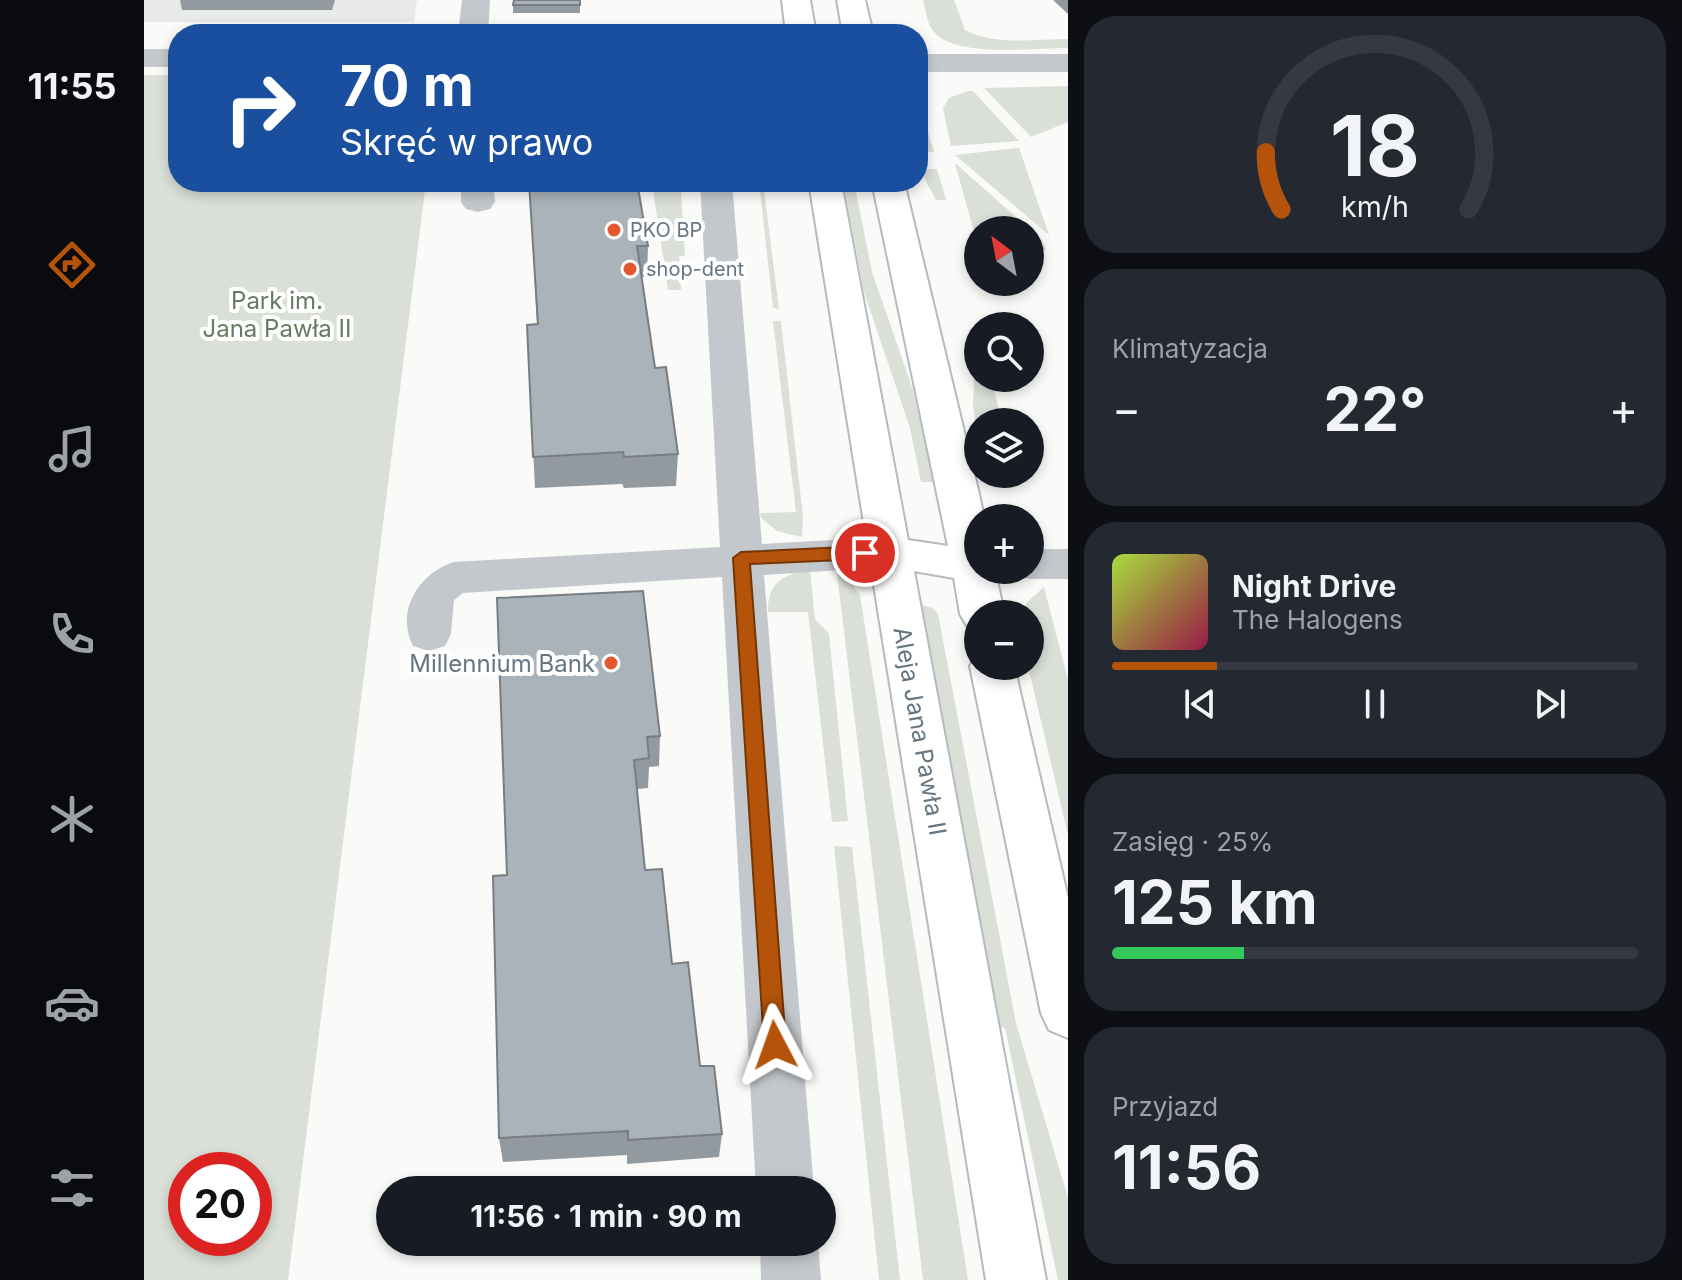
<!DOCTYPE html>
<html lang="pl">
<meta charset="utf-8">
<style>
body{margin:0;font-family:Inter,sans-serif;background:#242831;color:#f1f3f6;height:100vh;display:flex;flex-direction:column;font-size:30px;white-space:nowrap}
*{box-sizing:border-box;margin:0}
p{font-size:26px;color:#9ea1a6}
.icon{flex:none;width:44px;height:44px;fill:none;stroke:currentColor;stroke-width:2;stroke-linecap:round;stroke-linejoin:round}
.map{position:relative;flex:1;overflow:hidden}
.details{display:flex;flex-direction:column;gap:16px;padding:16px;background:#0d0f14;width:614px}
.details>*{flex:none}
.hud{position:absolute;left:24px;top:24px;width:760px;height:168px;border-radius:32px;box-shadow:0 4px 12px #0003;background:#1a4fa0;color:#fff;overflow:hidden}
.needle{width:52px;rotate:328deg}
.buttons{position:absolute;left:820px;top:216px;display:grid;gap:16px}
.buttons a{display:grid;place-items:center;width:80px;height:80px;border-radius:50%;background:#171b24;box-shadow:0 4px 12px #0003;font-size:40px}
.speed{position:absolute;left:24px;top:1152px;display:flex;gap:16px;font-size:40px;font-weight:700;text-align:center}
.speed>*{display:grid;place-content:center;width:104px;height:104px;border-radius:50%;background:#171b24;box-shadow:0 4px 12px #0003;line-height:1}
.speed .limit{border:12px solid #d22;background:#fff;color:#111}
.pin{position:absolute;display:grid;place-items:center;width:68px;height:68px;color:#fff;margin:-34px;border:4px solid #fff;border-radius:50%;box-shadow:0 2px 8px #0007}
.me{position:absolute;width:88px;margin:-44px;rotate:356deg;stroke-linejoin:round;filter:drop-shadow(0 0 6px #0008)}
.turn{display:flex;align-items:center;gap:28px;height:168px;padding:0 40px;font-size:36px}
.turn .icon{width:104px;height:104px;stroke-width:2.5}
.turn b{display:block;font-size:56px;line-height:68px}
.big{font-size:60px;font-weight:700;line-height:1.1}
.details .widget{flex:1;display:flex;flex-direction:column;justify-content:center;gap:12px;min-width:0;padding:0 28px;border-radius:32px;background:#242831}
.details .dial{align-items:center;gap:0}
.dial svg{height:208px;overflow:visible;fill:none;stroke:#363941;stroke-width:7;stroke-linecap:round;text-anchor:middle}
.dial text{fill:#f1f3f6;stroke:none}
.song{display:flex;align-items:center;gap:24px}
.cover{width:96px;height:96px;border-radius:12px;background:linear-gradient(135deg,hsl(80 70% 55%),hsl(340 70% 35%))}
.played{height:8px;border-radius:4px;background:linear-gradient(90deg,#b45309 20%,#363941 20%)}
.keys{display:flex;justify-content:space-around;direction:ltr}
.heat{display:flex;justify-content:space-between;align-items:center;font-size:44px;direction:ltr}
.charge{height:12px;border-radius:6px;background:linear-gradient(90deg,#34c759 25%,#363941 0)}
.trip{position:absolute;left:232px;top:1176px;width:460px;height:80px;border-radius:40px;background:#171b24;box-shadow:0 4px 12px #0003;font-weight:700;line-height:80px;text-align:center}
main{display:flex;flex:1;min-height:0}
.menu{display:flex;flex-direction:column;width:144px;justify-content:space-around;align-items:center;background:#090b0e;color:#9ea1a6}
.menu .icon{width:56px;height:56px}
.menu .current{color:#b45309}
.menu b{font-size:36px;color:#f1f3f6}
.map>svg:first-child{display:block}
</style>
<main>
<nav class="menu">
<b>11:55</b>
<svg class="icon current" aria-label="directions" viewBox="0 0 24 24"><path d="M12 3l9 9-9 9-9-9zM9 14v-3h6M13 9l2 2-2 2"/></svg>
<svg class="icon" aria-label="music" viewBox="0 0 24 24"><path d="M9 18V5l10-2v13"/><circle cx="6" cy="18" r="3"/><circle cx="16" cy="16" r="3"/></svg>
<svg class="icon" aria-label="phone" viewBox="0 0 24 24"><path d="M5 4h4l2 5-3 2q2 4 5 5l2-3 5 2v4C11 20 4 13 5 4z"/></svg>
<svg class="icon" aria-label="climate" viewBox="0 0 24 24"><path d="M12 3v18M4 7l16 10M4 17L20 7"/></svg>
<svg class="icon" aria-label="car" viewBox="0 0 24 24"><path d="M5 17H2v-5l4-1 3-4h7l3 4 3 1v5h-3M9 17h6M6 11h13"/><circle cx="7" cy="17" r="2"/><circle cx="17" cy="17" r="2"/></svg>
<svg class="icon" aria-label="filters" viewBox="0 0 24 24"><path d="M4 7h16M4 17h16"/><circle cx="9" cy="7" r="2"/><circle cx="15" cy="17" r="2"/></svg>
</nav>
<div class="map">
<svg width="924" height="1280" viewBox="0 0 924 1280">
<rect width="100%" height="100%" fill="#fafaf8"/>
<path fill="#e8e9e9" d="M 0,0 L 273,0 L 270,22 L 0,22 Z"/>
<g fill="#dadfd7" fill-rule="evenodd">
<path d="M 779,0 L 810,0 L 821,30 C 850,46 892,39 924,39 L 924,48 C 892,48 817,57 793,35 C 783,26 782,12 779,0 Z"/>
<path d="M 0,75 L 34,75 L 34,182 L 282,182 L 144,1280 L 0,1280 ZM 110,1170 L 110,1238 L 42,1238 L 42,1170 Z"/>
<path d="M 924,86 L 924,122 L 887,137 L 840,88 Z"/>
<path d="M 824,91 L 829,91 L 875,141 L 807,146 L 799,108 L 805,98 Z"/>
<path d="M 774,131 L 784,132 L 790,152 L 777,152 L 781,169 L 793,169 L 802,200 L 792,200 L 774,166 Z"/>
<path d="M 875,148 L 905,235 L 811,155 Z"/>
<path d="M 811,163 L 898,240 L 902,250 L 886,251 L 886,230 L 834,230 L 834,247 Z"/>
<path d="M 615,182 L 619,182 L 635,309 L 629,308 Z"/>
<path d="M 699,182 L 710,182 L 728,272 L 769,390 L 790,482 L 777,482 L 766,428 L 720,292 Z"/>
<path d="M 517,185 L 537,191 L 541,256 L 535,256 L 537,290 L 524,290 L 509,190 Z"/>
<path d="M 629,321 L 637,321 L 659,517 L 658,537 L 633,531 L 617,518 L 616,513 L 652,512 Z"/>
<path d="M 831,346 L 834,346 L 834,378 L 847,378 L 858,422 L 834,422 L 834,435 L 829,406 Z"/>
<path d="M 666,570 L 671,619 L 685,634 L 704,821 L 688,822 L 664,612 L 624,612 C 623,583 639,574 666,570 Z"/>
<path d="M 693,574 L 706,582 L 716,595 L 824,1280 L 779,1280 Z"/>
<path d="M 900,587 L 924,680 L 924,835 L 884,666 L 886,614 L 878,614 L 883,602 Z"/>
<path d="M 778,605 L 789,608 L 794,614 L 872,1023 L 924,1198 L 924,1280 L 914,1280 L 861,1028 L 856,1027 Z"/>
<path d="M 690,846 L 708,847 L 756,1280 L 735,1280 Z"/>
</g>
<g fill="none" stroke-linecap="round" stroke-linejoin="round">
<defs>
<g id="major">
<path d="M 638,0 L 666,0 L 672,34 L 642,34 Z"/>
<path d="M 693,0 L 721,0 L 729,34 L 699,34 Z"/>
<path d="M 665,182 L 697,182 L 764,540 L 804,546 L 728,182 L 760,182 L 835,494 L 840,518 L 834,518 L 834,570 L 851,570 L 860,614 L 834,614 L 834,629 L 823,626 L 816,614 L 810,578 L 770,571 L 902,1280 L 842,1280 Z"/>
<path d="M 834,653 L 834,666 L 870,666 L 924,898 L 924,1038 L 905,1030 L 897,1013 L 826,666 Z"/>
</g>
</defs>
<use href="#major" stroke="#b5babe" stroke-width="4"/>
<g fill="#c3c8cc" fill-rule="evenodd">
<path d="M 318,0 L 346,0 L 344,34 L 314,34 Z"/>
<rect x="0" y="49" width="34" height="18"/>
<rect x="774" y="54" width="150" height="18"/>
<path d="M 317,182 L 349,182 L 351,202 L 346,209 L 334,212 L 322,209 L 317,202 Z"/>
<path d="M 556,182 L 588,182 L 618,544 L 744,537 L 759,541 L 765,552 L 759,563 L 744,567 L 620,575 L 670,1190 L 612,1190 L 578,577 L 319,593 L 310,600 L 307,634 L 301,646 L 285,651 L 269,646 C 251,611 275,573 310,562 L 576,547 Z"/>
<path d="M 886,549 L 924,549 L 924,579 L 886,579 L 871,575 L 868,570 L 886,570 Z"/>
<path d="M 616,1242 L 674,1242 L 677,1280 L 617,1280 Z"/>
</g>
<use href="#major" fill="#fff" fill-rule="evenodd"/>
</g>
<g fill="#929a9f">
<path d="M 36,0 L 191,0 L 188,10 L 38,10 Z"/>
<path d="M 436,0 L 436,13 L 369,13 L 369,5 Z"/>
<path d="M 909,0 L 924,0 L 924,14 Z"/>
<path d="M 385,182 L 504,246 L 503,277 L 498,277 L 511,368 L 534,454 L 532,486 L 480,488 L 478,484 L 391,488 L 383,325 L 393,324 Z"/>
<path d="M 353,598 L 516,736 L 515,766 L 505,767 L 504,788 L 493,789 L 501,870 L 556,1066 L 578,1134 L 575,1157 L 483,1164 L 483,1155 L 359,1162 L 355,1138 L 363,875 Z"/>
</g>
<g fill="#aab3b9" stroke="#777d82" stroke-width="2">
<path d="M 370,0 L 436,0 L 436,5 L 369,5 Z"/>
<path d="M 385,182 L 493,182 L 504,246 L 493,246 L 511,368 L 522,367 L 534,454 L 480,457 L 479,452 L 389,457 L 383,325 L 394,324 Z"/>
<path d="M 499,591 L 516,736 L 503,737 L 505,758 L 490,760 L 501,870 L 518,869 L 528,964 L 544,962 L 556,1066 L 570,1066 L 578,1134 L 484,1140 L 484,1131 L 355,1138 L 349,876 L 363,875 L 353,598 Z"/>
</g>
<path fill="#b45309" stroke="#753606" stroke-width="2" d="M 721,546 L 729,553 L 721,559 L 606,564 L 642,1045 L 639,1053 L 631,1056 L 623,1053 L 620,1045 L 589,558 L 597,552 Z"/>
<g fill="#e4572e" stroke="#fff" stroke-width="3">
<circle cx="470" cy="230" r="8"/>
<circle cx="486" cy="269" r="8"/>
<circle cx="467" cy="663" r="8"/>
</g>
<g text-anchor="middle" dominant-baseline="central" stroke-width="8" stroke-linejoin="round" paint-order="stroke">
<g font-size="20" fill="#657683" stroke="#fff" text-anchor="start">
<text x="486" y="230">PKO BP</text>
<text x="502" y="269">shop-dent</text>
</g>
<g font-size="24" fill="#687a64" stroke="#fff">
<text x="133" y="300">Park im.<tspan x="133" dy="28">Jana Pawła II</tspan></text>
</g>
<g font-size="24" fill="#657683" stroke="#fff" text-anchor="end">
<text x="451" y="663">Millennium Bank</text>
</g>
<g font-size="24" fill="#657683" stroke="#fff">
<text transform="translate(776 731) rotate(80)">Aleja Jana Pawła II</text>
</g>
</g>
</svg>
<div class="buttons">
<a><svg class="needle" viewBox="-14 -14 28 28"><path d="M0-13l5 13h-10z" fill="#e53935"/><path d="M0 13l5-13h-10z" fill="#9ea1a6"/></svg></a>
<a><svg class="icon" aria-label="search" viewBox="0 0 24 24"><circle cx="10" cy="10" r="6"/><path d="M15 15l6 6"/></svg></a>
<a><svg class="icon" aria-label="layers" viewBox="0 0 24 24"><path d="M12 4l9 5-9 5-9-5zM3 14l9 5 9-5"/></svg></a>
<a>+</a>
<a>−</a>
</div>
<div class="speed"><div class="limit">20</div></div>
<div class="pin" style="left:721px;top:553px;background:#d93025"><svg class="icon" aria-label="arrive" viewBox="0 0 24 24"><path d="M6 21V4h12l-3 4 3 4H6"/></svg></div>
<svg class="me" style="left:631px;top:1045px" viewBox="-20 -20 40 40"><path d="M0-17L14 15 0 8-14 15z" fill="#b45309" stroke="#fff" stroke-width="4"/></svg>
<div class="trip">11:56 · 1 min · 90 m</div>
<div class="hud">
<div class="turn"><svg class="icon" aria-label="right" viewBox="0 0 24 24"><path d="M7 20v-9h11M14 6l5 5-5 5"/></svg><div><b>70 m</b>Skręć w prawo</div></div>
</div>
</div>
<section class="details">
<div class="widget dial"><svg viewBox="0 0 100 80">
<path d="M14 69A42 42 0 1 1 86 69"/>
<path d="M14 69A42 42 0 0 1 8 47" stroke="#b45309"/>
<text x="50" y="56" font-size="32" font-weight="700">18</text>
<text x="50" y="72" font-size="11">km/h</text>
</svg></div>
<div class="widget"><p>Klimatyzacja</p>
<div class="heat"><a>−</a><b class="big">22°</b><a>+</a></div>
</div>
<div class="widget">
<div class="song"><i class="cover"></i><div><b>Night Drive</b><p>The Halogens</p></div></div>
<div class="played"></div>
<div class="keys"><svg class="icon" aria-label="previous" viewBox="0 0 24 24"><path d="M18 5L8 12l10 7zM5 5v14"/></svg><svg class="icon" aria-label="pause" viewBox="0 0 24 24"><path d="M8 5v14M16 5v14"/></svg><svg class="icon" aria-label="next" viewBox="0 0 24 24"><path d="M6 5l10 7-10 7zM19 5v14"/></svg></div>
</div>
<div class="widget"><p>Zasięg · 25%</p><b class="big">125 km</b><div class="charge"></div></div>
<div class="widget"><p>Przyjazd</p><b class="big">11:56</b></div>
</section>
</main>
